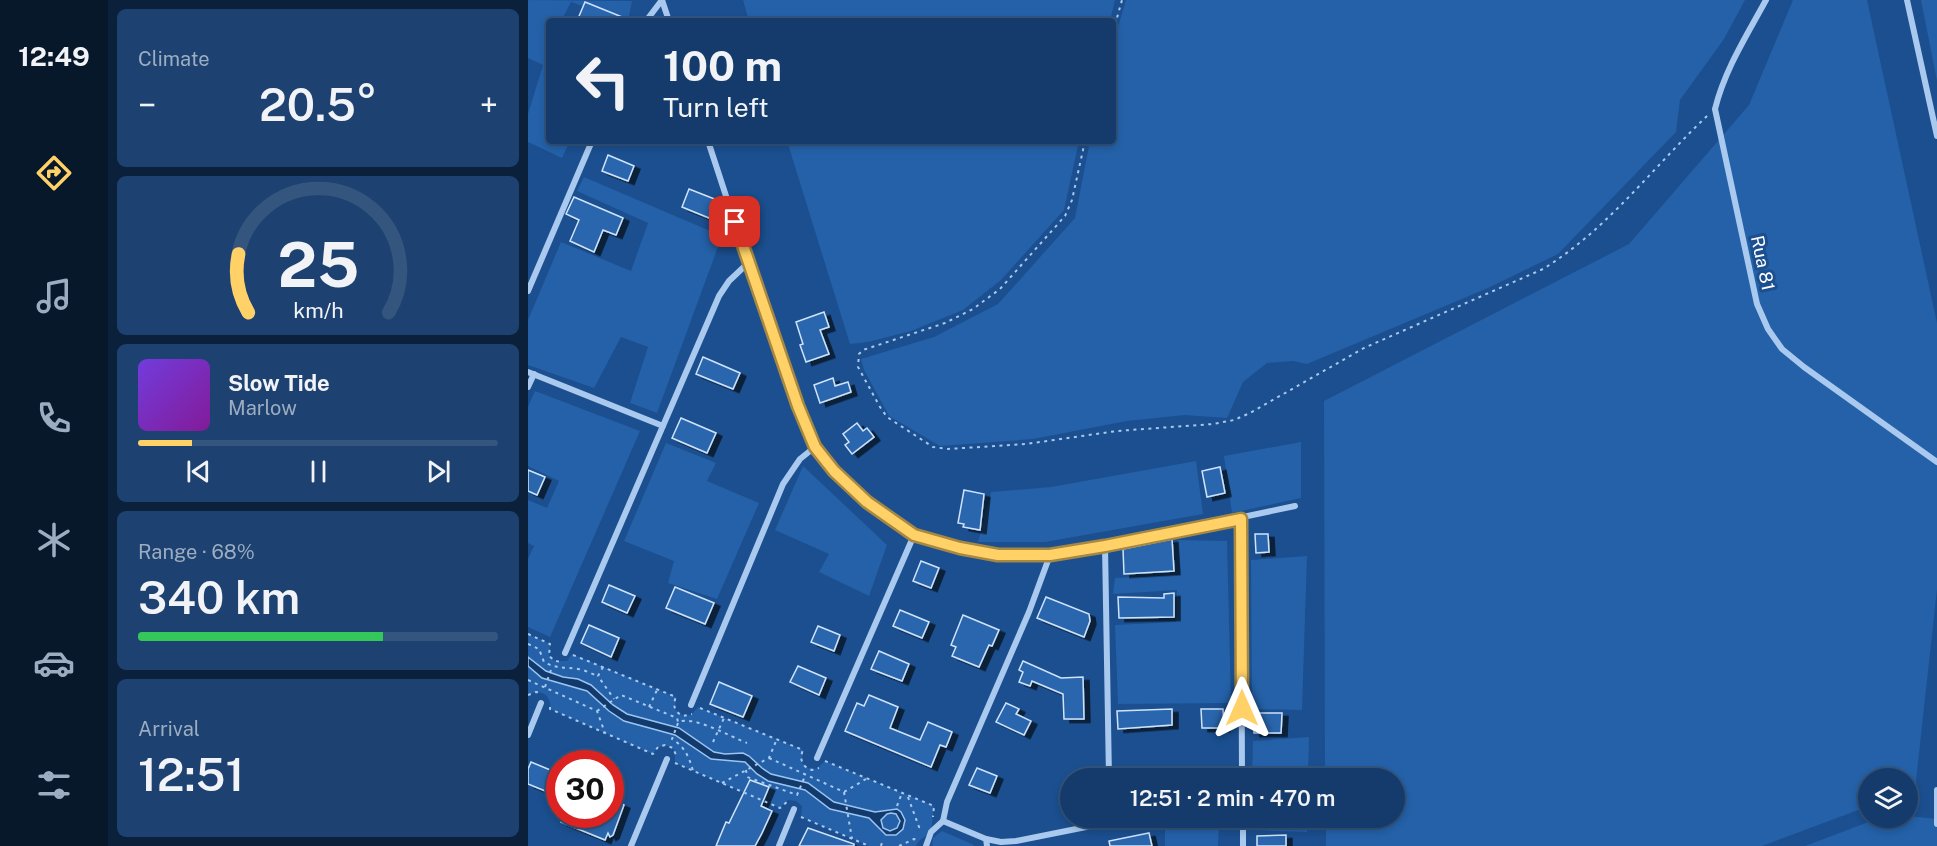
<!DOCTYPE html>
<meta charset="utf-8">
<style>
body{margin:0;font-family:"Public Sans",sans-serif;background:#1d4271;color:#f1f3f6;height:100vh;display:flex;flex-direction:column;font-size:22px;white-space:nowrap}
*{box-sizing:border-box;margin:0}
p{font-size:20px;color:#9dadc1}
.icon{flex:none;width:33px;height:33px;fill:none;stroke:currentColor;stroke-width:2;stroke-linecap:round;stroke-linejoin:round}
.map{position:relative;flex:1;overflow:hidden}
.drawer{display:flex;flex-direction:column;gap:9px;padding:9px;background:#0b203b;width:420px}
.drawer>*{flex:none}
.guide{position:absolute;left:18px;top:18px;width:570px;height:126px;border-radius:6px;box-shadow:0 3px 9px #0003,0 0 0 2px #33557e;background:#143b6b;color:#f1f3f6;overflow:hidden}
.tools{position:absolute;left:1330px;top:768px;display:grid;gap:12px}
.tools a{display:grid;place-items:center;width:60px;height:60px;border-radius:50%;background:#143b6b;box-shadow:0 3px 9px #0003,0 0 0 2px #33557e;font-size:30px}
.speed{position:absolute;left:18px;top:750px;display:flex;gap:12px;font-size:30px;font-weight:700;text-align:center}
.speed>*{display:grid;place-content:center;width:78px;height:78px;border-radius:50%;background:#143b6b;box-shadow:0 3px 9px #0003,0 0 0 2px #33557e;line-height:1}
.speed .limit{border:9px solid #d22;background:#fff;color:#111}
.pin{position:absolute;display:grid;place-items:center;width:51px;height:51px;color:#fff;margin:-26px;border-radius:12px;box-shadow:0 3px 9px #0006}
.me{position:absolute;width:66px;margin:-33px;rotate:0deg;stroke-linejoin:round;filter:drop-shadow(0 0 4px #0008)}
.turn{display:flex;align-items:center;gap:21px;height:126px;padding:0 18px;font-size:27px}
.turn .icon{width:78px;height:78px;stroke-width:2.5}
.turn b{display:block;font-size:42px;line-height:51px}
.big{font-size:45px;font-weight:600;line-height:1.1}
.drawer .widget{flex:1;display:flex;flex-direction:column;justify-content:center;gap:9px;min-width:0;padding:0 21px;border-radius:9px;background:#1d4271}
.drawer .dial{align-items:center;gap:0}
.dial svg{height:156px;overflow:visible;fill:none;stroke:#33557e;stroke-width:7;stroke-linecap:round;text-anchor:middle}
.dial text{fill:#f1f3f6;stroke:none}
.song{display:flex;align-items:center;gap:18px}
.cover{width:72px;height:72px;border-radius:9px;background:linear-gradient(135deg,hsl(260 70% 55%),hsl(290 70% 35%))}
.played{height:6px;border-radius:3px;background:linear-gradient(90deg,#ffd166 15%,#33557e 15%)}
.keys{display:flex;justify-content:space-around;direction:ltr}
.heat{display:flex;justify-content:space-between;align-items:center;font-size:33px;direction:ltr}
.charge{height:9px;border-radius:4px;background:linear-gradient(90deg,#34c759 68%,#33557e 0)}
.trip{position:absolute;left:532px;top:768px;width:345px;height:60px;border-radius:30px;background:#143b6b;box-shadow:0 3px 9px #0003,0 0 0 2px #33557e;font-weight:600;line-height:60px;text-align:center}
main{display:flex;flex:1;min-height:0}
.menu{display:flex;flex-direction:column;width:108px;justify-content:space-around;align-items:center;background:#08182b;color:#9dadc1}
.menu .icon{width:42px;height:42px}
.menu .active{color:#ffd166}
.menu b{font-size:27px;color:#f1f3f6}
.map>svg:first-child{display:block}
</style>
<main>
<nav class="menu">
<b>12:49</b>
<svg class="icon active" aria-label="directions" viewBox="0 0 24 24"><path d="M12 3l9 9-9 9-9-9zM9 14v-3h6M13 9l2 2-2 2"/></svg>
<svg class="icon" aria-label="music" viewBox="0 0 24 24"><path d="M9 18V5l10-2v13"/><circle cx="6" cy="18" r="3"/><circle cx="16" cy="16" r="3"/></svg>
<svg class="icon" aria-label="phone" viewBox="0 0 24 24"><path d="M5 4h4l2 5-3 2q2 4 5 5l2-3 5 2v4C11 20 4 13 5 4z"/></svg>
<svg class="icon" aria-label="climate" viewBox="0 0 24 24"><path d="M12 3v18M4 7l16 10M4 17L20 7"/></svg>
<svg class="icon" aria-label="car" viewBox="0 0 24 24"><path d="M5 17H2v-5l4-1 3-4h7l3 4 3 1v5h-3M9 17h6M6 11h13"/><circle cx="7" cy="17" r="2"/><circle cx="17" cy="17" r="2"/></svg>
<svg class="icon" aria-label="filters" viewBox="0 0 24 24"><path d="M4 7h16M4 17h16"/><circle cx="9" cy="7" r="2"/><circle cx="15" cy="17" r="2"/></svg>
</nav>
<section class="drawer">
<div class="widget"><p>Climate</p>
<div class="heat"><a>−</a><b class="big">20.5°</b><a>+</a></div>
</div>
<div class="widget dial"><svg viewBox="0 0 100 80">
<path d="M14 69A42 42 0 1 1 86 69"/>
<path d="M14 69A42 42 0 0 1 9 39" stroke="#ffd166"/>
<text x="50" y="56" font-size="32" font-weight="700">25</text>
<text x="50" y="72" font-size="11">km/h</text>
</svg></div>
<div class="widget">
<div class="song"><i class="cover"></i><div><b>Slow Tide</b><p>Marlow</p></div></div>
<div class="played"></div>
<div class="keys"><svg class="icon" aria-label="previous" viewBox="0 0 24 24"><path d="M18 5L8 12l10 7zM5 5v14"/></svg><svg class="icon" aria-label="pause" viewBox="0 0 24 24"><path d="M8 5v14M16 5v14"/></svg><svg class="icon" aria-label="next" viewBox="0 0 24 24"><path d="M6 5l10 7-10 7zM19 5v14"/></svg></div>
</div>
<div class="widget"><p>Range · 68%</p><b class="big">340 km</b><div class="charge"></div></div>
<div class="widget"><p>Arrival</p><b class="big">12:51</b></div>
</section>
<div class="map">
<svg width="1409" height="846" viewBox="0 0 1409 846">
<defs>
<filter id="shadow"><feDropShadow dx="6" dy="3.5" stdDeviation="0" flood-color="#0009"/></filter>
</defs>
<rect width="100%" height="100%" fill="#1b4f8f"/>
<g fill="#2461a8">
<path d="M 0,0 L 104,1 L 100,21 L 43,2 L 33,21 L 21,21 L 21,141 L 42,141 L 34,158 L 0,142 L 0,114 L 15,65 L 0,58 Z"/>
<path d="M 215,0 L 587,0 L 582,21 L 221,21 Z"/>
<path d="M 598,0 L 1217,0 L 1196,39 L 1152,100 L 1148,132 L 1030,254 L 960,288 L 779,364 L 765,361 L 739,363 L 715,382 L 699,418 L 657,415 L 599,421 L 505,439 L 412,446 L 361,416 L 336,370 L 333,359 L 406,337 L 470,304 L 547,218 L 562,141 L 585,141 L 585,44 Z"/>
<path d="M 1265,0 L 1339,0 L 1409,323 L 1409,589 L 1387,790 L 1380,792 L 1380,778 L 1341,778 L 1341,806 L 1234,846 L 798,846 L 798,818 L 867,818 L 867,778 L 797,778 L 796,401 L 1101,244 L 1221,105 Z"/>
<path d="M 1393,0 L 1409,0 L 1409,81 Z"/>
<path d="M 259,141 L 551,141 L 536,210 L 473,280 L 435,310 L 383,331 L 340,342 L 322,344 Z"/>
<path d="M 56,177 L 194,236 L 129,413 L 102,403 L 120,347 L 93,337 L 66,388 L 0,365 L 0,320 L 33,242 L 103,271 L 120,223 L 49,191 Z"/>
<path d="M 7,391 L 112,431 L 22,637 L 0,627 L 0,559 L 6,546 L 0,543 L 0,500 L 19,508 L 31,481 L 0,466 L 0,407 Z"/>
<path d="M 773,442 L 773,498 L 704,513 L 696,456 Z"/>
<path d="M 138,443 L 188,463 L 179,481 L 231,503 L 189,599 L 140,583 L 146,561 L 96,541 Z"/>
<path d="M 668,461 L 675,514 L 517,542 L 450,542 L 463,492 L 523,487 Z"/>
<path d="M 275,466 L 359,545 L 341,596 L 291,572 L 301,554 L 247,530 Z"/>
<path d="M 649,540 L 699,541 L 703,703 L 590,704 L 587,625 L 648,622 L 649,590 L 585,594 L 587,578 L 652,575 Z"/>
<path d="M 779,556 L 774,710 L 724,709 L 723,560 Z"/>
<path d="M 0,634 L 22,644 L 21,655 L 27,661 L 39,661 L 44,654 L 148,697 L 147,709 L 155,716 L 163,715 L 170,707 L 275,750 L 274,763 L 280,768 L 288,769 L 297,761 L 406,806 L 403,832 L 391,841 L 388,846 L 341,846 L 273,817 L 274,806 L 268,801 L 260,800 L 252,808 L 147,763 L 147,751 L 141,746 L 130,747 L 125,754 L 22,709 C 24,695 12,688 0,695 Z"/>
<path d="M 781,737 L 780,778 L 724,778 L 725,741 Z"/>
<path d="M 1380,816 L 1409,819 L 1409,846 L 1277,846 L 1351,818 L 1380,818 Z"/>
<path d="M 724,818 L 780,818 L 779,832 L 724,830 Z"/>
<path d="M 637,824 L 691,825 L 690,846 L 637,846 Z"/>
<path d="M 414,831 L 444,844 L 446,846 L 404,846 L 405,838 Z"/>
</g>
<path fill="#123a6d" stroke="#9cc4f0" stroke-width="1.5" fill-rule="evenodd" d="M 0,657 L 18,671 L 35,677 L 50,679 L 63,685 L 85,705 L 99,714 L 151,728 L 186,752 L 197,754 L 215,753 L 221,756 L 234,768 L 243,774 L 280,783 L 306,802 L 347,812 L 369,809 L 373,812 L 377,820 L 375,829 L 368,835 L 358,835 L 341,818 L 302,809 L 277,790 L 240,781 L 229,774 L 217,762 L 183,759 L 147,735 L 96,721 L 81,711 L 59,691 L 14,678 L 0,666 ZM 363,813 L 368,814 L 372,821 L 369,828 L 362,831 L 355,828 L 353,820 L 359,814 Z"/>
<g fill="#2a66ad" stroke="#cfe3fa" stroke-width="1.5" filter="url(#shadow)">
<path d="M 57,2 L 104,21 L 49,21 Z"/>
<path d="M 80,155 L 106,166 L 100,181 L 74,171 Z"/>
<path d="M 161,189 L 189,200 L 181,218 L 154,207 Z"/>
<path d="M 46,197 L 95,218 L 88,235 L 75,230 L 66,252 L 42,241 L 51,220 L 38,214 Z"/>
<path d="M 296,312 L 301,327 L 292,330 L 301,354 L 278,362 L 272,345 L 275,344 L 268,322 Z"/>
<path d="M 175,357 L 212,373 L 205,389 L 168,374 Z"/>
<path d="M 305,378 L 307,386 L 320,382 L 323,392 L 292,403 L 286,385 Z"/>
<path d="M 153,418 L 188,433 L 179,453 L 144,438 Z"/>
<path d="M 329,423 L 335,431 L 339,428 L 346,437 L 324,454 L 317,445 L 321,442 L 315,434 Z"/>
<path d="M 692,467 L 697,493 L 679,497 L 674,471 Z"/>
<path d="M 0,470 L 17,477 L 9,495 L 0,491 Z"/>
<path d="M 436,490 L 456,494 L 452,530 L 435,527 L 436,524 L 430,523 Z"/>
<path d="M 727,534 L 740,534 L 741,552 L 728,553 Z"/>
<path d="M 644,539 L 646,571 L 596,574 L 595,549 Z"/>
<path d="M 393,561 L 411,568 L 403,588 L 385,581 Z"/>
<path d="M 81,585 L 107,596 L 99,613 L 74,602 Z"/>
<path d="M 147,587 L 186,603 L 177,624 L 138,608 Z"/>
<path d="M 646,593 L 646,617 L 591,618 L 590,597 L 636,598 L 636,594 Z"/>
<path d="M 518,597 L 561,614 L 562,621 L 556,637 L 509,618 Z"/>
<path d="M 372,610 L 401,622 L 394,638 L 365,626 Z"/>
<path d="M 435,615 L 471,630 L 464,646 L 461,645 L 451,667 L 424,656 L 428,647 L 423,645 Z"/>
<path d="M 61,625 L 91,638 L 83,657 L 53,643 Z"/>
<path d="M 290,626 L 312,635 L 306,651 L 283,642 Z"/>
<path d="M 351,651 L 381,664 L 374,681 L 343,669 Z"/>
<path d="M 495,661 L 533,678 L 555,677 L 556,719 L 536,719 L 535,694 L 504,681 L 502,686 L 491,682 L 495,672 L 491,670 Z"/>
<path d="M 270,666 L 298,678 L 291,695 L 262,682 Z"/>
<path d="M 191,682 L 224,696 L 215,717 L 182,704 Z"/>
<path d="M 341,695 L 370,707 L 362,728 L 392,740 L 400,722 L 424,732 L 418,747 L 412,745 L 403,767 L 317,731 L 329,703 L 336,706 Z"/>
<path d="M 478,703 L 491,709 L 488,714 L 503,721 L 496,735 L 468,722 Z"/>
<path d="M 644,709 L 644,725 L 590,729 L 589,711 Z"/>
<path d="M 673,709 L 695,709 L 696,728 L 674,728 Z"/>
<path d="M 726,713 L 754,713 L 753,733 L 726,733 Z"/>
<path d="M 3,762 L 32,774 L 32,797 L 0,784 L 0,769 Z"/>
<path d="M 449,768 L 469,776 L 462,793 L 441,785 Z"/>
<path d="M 222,780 L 241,787 L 233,806 L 244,811 L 234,833 L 227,846 L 188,846 L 198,822 L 201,823 Z"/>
<path d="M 82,799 L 96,805 L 85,835 L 82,837 L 80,833 L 77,840 L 33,822 L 36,814 L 82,814 Z"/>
<path d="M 280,828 L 326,844 L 326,846 L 271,846 Z"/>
<path d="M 621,833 L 624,846 L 582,846 L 581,841 Z"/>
<path d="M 758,835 L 758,846 L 729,846 L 729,836 Z"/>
</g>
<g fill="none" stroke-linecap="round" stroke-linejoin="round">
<g stroke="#a9c9ee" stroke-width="2" stroke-dasharray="3 4.5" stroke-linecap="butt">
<path d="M 585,32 L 594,0"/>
<path d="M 557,141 L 544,200 L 537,216 L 472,289 L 445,309 L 417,323 L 335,350 L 331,354 L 330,367 L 352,407 L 359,417 L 405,447 L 420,449 L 498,444 L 589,431 L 685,424 L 706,420 L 722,413 L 836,348 L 1015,269 C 1080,229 1125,167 1180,115"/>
<path d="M 0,634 L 22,644 L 21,656 L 27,661 L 35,662"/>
<path d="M 0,644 L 11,649 L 16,662 C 28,669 37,667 50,669 C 57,670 64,674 70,676"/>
<path d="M 45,655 L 148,697 C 144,706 147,712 155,716 L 164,714"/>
<path d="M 75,667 L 70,676 L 86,699"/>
<path d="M 0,680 L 69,711 L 77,733"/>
<path d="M 17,687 L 24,667"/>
<path d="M 0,695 L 8,692 L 14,693"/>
<path d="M 22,707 L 22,709 L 125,754 L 130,747 L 137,745 L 145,748 L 148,755"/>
<path d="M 121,707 L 129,690"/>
<path d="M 172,708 L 275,750 C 271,759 274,767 284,770 L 291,768"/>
<path d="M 69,711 L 93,695 L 149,718 L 150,722 C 165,715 203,737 219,743"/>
<path d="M 150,723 L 144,739 C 157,747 161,757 165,771"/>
<path d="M 185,742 L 196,718"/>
<path d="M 241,758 L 316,792 L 338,779"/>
<path d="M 297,761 L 406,806 L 405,817"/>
<path d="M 147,763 L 252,808 L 261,800"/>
<path d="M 218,770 L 219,777 L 269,795 L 277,776"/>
<path d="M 194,783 L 241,758 L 248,741"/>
<path d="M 316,792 L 324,839"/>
<path d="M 380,797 L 391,827 L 395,828"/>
<path d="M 369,806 L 374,793"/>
<path d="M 273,817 L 341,846"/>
<path d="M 353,846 L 355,839"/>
<path d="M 371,846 L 386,839 L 391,841"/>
</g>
<g stroke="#a9c9ee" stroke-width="6">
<path d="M 134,0 L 141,21"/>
<path d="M 1238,0 C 1219,35 1197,69 1187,109 L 1229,304 L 1240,329 L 1254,349 L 1276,367 L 1409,462"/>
<path d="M 1379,0 L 1409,136"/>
<path d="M 118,21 L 134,0"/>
<path d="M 180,141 L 220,263 L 287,447 L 306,471 L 339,502 L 386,535 L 432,548 L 470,555 L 522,555 L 577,546 L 767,506"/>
<path d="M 0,291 L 64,141"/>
<path d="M 0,372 L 135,426"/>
<path d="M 0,387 L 6,374"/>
<path d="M 713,519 L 714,778"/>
<path d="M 577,546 L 581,778"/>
<path d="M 37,653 L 191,296 L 201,281 L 220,263"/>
<path d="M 163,705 L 255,484 L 272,459 L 287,447"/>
<path d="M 0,735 L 13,703"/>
<path d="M 289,758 L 386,535"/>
<path d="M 1409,790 L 1409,824"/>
<path d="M 715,818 L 715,846"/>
<path d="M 415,821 L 458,839 L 459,846"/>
<path d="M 458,839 L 473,842 L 488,841 L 603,818"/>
<path d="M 103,846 L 139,759"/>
<path d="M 251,846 L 266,809"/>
<path d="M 398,846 L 403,832 L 415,821 L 419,802 L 501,612 L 522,555"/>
</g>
</g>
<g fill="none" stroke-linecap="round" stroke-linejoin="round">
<defs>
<path id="route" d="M 207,222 L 270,406 L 287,447 L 306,471 L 339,502 L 386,535 L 432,548 L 470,555 L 522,555 L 577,546 L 713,519 L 714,708"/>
</defs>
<use href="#route" stroke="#a68842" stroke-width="15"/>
<use href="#route" stroke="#ffd166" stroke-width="10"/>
</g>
<g text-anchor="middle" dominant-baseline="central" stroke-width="6" stroke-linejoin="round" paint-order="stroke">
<g font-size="18" fill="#fff" stroke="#1b4f8f">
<text transform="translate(1235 263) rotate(78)">Rua 81</text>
</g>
</g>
</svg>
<div class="tools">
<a><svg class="icon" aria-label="layers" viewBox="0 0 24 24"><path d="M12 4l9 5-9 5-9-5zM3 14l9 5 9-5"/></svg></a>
</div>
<div class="speed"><div class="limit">30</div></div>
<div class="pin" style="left:207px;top:222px;background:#d93025"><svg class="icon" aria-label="arrive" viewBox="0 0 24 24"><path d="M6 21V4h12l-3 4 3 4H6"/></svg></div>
<svg class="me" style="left:714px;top:708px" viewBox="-20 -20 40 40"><path d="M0-17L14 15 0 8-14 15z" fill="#ffd166" stroke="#fff" stroke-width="4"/></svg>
<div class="trip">12:51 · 2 min · 470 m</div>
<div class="guide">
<div class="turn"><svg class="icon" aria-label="left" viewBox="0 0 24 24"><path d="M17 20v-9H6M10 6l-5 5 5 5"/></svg><div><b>100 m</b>Turn left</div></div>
</div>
</div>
</main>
